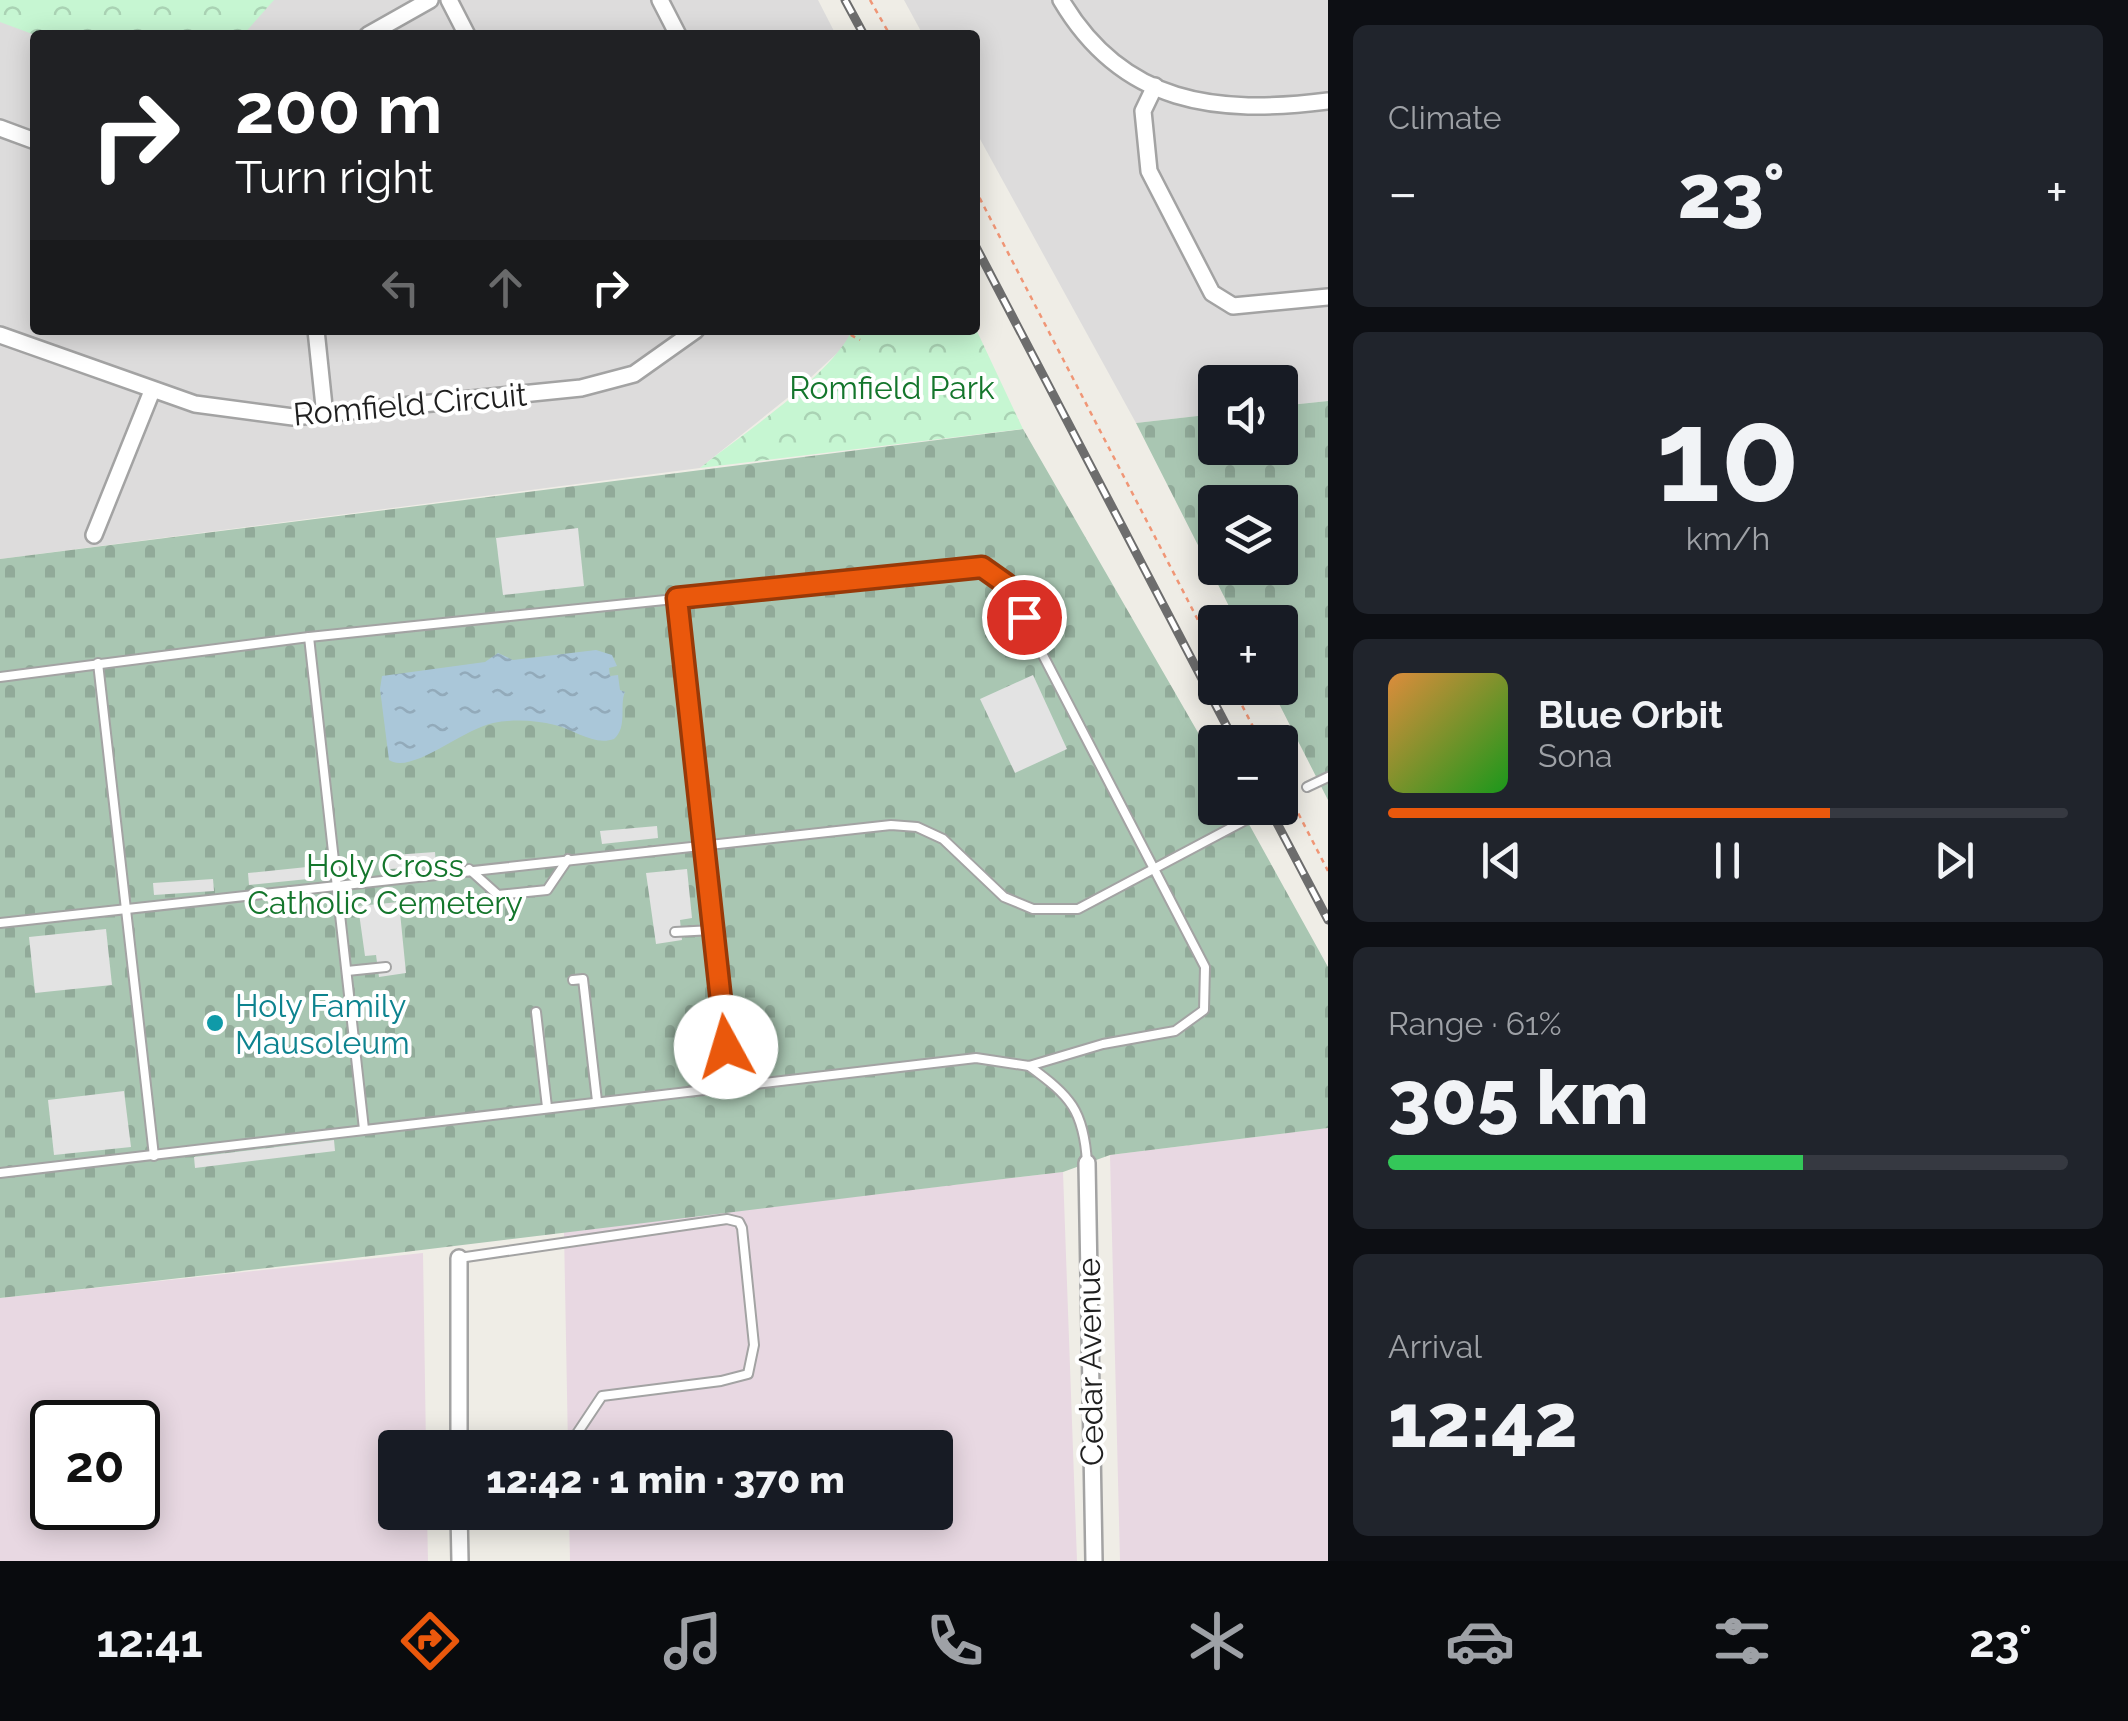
<!DOCTYPE html>
<meta charset="utf-8">
<style>
body{margin:0;font-family:Raleway,sans-serif;background:#20242c;color:#f1f3f6;height:100vh;display:flex;flex-direction:column;font-size:38px;white-space:nowrap}
*{box-sizing:border-box;margin:0}
p{font-size:32px;color:#9ea1a6}
.icon{flex:none;width:55px;height:55px;fill:none;stroke:currentColor;stroke-width:2;stroke-linecap:round;stroke-linejoin:round}
.map{position:relative;flex:1;overflow:hidden}
.details{display:flex;flex-direction:column;gap:25px;padding:25px;background:#0d0f14;width:800px}
.details>*{flex:none}
.hud{position:absolute;left:30px;top:30px;width:950px;height:305px;border-radius:10px;box-shadow:0 5px 25px #0003;background:#202124;color:#fff;overflow:hidden}
.tools{position:absolute;left:1198px;top:365px;display:grid;gap:20px}
.tools a{display:grid;place-items:center;width:100px;height:100px;border-radius:10px;background:#171b24;box-shadow:0 5px 25px #0003;font-size:50px}
.speed{position:absolute;left:30px;top:1400px;display:flex;gap:20px;font-size:50px;font-weight:700;text-align:center}
.speed>*{display:grid;place-content:center;width:130px;height:130px;border-radius:50%;background:#171b24;box-shadow:0 5px 25px #0003;line-height:1}
.speed .limit{border:5px solid #111;border-radius:15px;background:#fff;color:#111}
.pin{position:absolute;display:grid;place-items:center;width:85px;height:85px;color:#fff;margin:-42px;border:5px solid #fff;border-radius:50%;box-shadow:0 2px 10px #0007}
.me{position:absolute;width:110px;margin:-55px;rotate:354deg;stroke-linejoin:round;filter:drop-shadow(0 0 8px #0008)}
.turn{display:flex;align-items:center;gap:35px;height:210px;padding:0 40px;font-size:45px}
.turn .icon{width:130px;height:130px;stroke-width:2.5}
.turn b{display:block;font-size:70px;line-height:85px}
.lanes{display:flex;align-items:center;height:95px;padding:0 40px;background:#0003;justify-content:center;gap:50px;direction:ltr}
.lanes .off{opacity:.35}
.big{font-size:75px;font-weight:800;line-height:1.1}
.details .widget{flex:1;display:flex;flex-direction:column;justify-content:center;gap:15px;min-width:0;padding:0 35px;border-radius:15px;background:#20242c}
.details .dial{align-items:center;gap:0}
.dial b{font-size:130px;line-height:1}
.song{display:flex;align-items:center;gap:30px}
.cover{width:120px;height:120px;border-radius:15px;background:linear-gradient(135deg,hsl(30 70% 55%),hsl(120 70% 35%))}
.played{height:10px;border-radius:5px;background:linear-gradient(90deg,#ea580c 65%,#363941 65%)}
.keys{display:flex;justify-content:space-around;direction:ltr}
.heat{display:flex;justify-content:space-between;align-items:center;font-size:55px;direction:ltr}
.charge{height:15px;border-radius:8px;background:linear-gradient(90deg,#34c759 61%,#363941 0)}
.trip{position:absolute;left:378px;top:1430px;width:575px;height:100px;border-radius:10px;background:#171b24;box-shadow:0 5px 25px #0003;font-weight:800;line-height:100px;text-align:center}
.tabs{display:flex;height:160px;justify-content:space-around;align-items:center;background:#090b0e;color:#9ea1a6}
.tabs .icon{width:70px;height:70px}
.tabs .active{color:#ea580c}
.tabs b{font-size:45px;color:#f1f3f6}
main{display:flex;flex:1;min-height:0}
.map>svg:first-child{display:block}
</style>
<main>
<div class="map">
<svg width="1328" height="1561" viewBox="0 0 1328 1561">
<defs>
<pattern id="cemetery-stones" width="16" height="16" patternUnits="userSpaceOnUse" patternTransform="scale(2.5)"><rect width="16" height="16" fill="#a9c6b2"/><path d="M2 7V4a2 2 0 0 1 4 0v3zM10 15v-3a2 2 0 0 1 4 0v3z" fill="#91aa99"/></pattern>
<pattern id="park-crowns" width="20" height="18" patternUnits="userSpaceOnUse" patternTransform="scale(2.5)"><rect width="20" height="18" fill="#c6f6d2"/><path d="M2 6a3 3 0 1 1 6 0M12 15a3 3 0 1 1 6 0" fill="none" stroke="#aad2b4"/></pattern>
<pattern id="water-ripples" width="26" height="14" patternUnits="userSpaceOnUse" patternTransform="scale(2.5)"><rect width="26" height="14" fill="#aac7d9"/><path d="M2 4q2-2 4 0t4 0M15 11q2-2 4 0t4 0" fill="none" stroke="#92aaba"/></pattern>
</defs>
<rect width="100%" height="100%" fill="#efede6"/>
<g fill="#dddcdc">
<path d="M 0,0 L 818,0 L 836,35 L 35,35 L 35,330 L 852,330 L 846,345 L 796,391 L 700,468 L 0,559 Z"/>
<path d="M 904,0 L 1328,0 L 1328,401 L 1280,406 L 1280,382 L 1215,382 L 1215,414 L 1136,423 L 975,130 L 975,35 L 923,35 Z"/>
</g>
<g fill="#e8d8e2" fill-rule="evenodd">
<path d="M 1328,1128 L 1328,1561 L 1120,1561 L 1110,1155 Z"/>
<path d="M 1063,1172 L 1077,1561 L 570,1561 L 569,1513 L 935,1512 L 935,1448 L 568,1447 L 564,1231 Z"/>
<path d="M 423,1253 L 426,1447 L 395,1448 L 395,1512 L 427,1513 L 428,1561 L 0,1561 L 0,1298 ZM 52,1422 L 138,1422 L 138,1508 L 52,1508 Z"/>
</g>
<g fill="url(#cemetery-stones)" fill-rule="evenodd">
<path d="M 1328,401 L 1328,800 L 1271,688 L 1280,688 L 1280,622 L 1237,622 L 1136,423 L 1215,414 L 1215,448 L 1280,448 L 1280,406 ZM 1215,502 L 1280,502 L 1280,568 L 1215,568 Z"/>
<path d="M 1023,429 L 1215,762 L 1215,808 L 1240,808 L 1328,967 L 1328,1128 L 1110,1155 L 1063,1172 C 709,1214 355,1260 0,1298 L 0,559 Z"/>
</g>
<g fill="url(#park-crowns)">
<path d="M 0,0 L 274,0 L 243,35 L 35,35 L 0,22 Z"/>
<path d="M 975,327 L 1023,429 L 700,468 C 741,435 832,375 852,330 Z"/>
</g>
<g fill="#e3e3e3">
<path d="M 578,528 L 584,586 L 503,595 L 496,538 Z"/>
<path d="M 1033,675 L 1067,749 L 1015,773 L 980,699 Z"/>
<path d="M 657,826 L 658,838 L 602,844 L 600,831 Z"/>
<path d="M 435,852 L 436,865 L 380,870 L 380,856 Z"/>
<path d="M 307,867 L 308,879 L 249,885 L 248,873 Z"/>
<path d="M 687,869 L 692,918 L 680,920 L 682,940 L 656,944 L 646,873 Z"/>
<path d="M 213,879 L 214,891 L 154,895 L 153,883 Z"/>
<path d="M 399,902 L 406,973 L 379,977 L 376,955 L 365,956 L 358,906 Z"/>
<path d="M 106,929 L 112,985 L 35,993 L 29,937 Z"/>
<path d="M 124,1091 L 131,1147 L 54,1155 L 48,1100 Z"/>
<path d="M 334,1140 L 335,1151 L 195,1168 L 194,1157 Z"/>
</g>
<path fill="url(#water-ripples)" d="M 596,650 L 612,655 L 617,666 L 609,668 L 610,676 L 618,675 L 620,690 L 625,692 C 619,705 628,727 614,739 C 594,746 575,730 555,725 C 535,720 513,719 493,723 C 461,730 411,775 389,760 L 380,689 L 382,676 L 485,662 L 498,653 L 513,660 Z"/>
<g fill="none" stroke-linecap="round" stroke-linejoin="round">
<defs>
<g id="lane">
<path d="M 677,598 L 730,1086"/>
<path d="M 309,637 L 364,1129"/>
<path d="M 98,663 L 154,1156"/>
<path d="M 0,677 L 309,637 L 982,567 L 1006,584 L 1205,967 L 1204,1010 L 1175,1031 L 1103,1044 L 1029,1066 L 976,1058 L 0,1173"/>
<path d="M 1307,787 L 1328,777"/>
<path d="M 469,869 L 498,895 L 547,890 L 568,859"/>
<path d="M 0,923 L 891,825 L 917,827 L 943,839 L 1004,897 L 1033,909 L 1078,909 L 1259,813"/>
<path d="M 675,932 L 713,930"/>
<path d="M 347,971 L 386,967"/>
<path d="M 573,980 L 583,979 L 597,1101"/>
<path d="M 536,1012 L 547,1107"/>
<path d="M 1029,1066 C 1070,1096 1084,1110 1087,1163"/>
<path d="M 459,1258 L 727,1219 L 739,1222 L 742,1228 L 754,1345 L 748,1374 L 721,1381 L 602,1396 L 576,1435 L 549,1445 L 519,1448"/>
</g>
<g id="street">
<path d="M 449,0 L 467,35"/>
<path d="M 660,0 L 678,35"/>
<path d="M 1061,0 C 1123,105 1217,115 1328,101"/>
<path d="M 368,35 L 430,0"/>
<path d="M 1155,86 L 1143,111 L 1149,171 L 1212,293 L 1233,306 L 1328,297"/>
<path d="M 0,128 L 35,141"/>
<path d="M 316,330 L 325,416"/>
<path d="M 0,335 L 195,404 L 293,417 L 581,388 L 634,374 L 696,330"/>
<path d="M 94,535 L 152,391"/>
<path d="M 1087,1163 L 1094,1561"/>
<path d="M 459,1258 L 459,1448"/>
<path d="M 459,1512 L 460,1561"/>
</g>
</defs>
<use href="#lane" stroke="#a3a3a3" stroke-width="12"/>
<use href="#street" stroke="#a3a3a3" stroke-width="20"/>
<g stroke="#f09676" stroke-width="2.5" stroke-dasharray="5 5" stroke-linecap="butt">
<path d="M 870,0 L 890,35"/>
<path d="M 975,189 L 1215,653"/>
<path d="M 842,330 L 860,340"/>
<path d="M 1233,688 L 1261,742"/>
<path d="M 1280,778 L 1328,871"/>
</g>
<use href="#lane" stroke="#fff" stroke-width="8"/>
<use href="#street" stroke="#fff" stroke-width="15"/>
<defs>
<g id="rail">
<path d="M 845,0 L 864,35"/>
<path d="M 975,245 L 1235,742"/>
<path d="M 1269,808 L 1328,920"/>
</g>
</defs>
<use href="#rail" stroke="#6d6d6d" stroke-width="9"/>
<use href="#rail" stroke="#fff" stroke-width="5" stroke-dasharray="15" stroke-linecap="butt"/>
</g>
<g fill="none" stroke-linecap="round" stroke-linejoin="round">
<defs>
<path id="route" d="M 726,1047 L 677,598 L 982,567 L 1006,584 L 1024,617"/>
</defs>
<use href="#route" stroke="#983908" stroke-width="25"/>
<use href="#route" stroke="#ea580c" stroke-width="18"/>
</g>
<circle fill="#0f9aa8" stroke="#fff" stroke-width="4" cx="215" cy="1023" r="10"/>
<g text-anchor="middle" dominant-baseline="central" stroke-width="8" stroke-linejoin="round" paint-order="stroke">
<g font-size="32" fill="#14762c" stroke="#fff">
<text x="892" y="387">Romfield Park</text>
<text x="385" y="865">Holy Cross<tspan x="385" dy="37">Catholic Cemetery</tspan></text>
</g>
<g font-size="32" fill="#1f1f1f" stroke="#fff">
<text transform="translate(410 404) rotate(-5)">Romfield Circuit</text>
<text transform="translate(1090 1362) rotate(-91)">Cedar Avenue</text>
</g>
<g font-size="32" fill="#0d838f" stroke="#fff" text-anchor="start">
<text x="235" y="1005">Holy Family<tspan x="235" dy="37">Mausoleum</tspan></text>
</g>
</g>
</svg>
<div class="tools">
<a><svg class="icon" aria-label="sound" viewBox="0 0 24 24"><path d="M4 9h4l5-4v14l-5-4H4zM17 9q2 3 0 6"/></svg></a>
<a><svg class="icon" aria-label="layers" viewBox="0 0 24 24"><path d="M12 4l9 5-9 5-9-5zM3 14l9 5 9-5"/></svg></a>
<a>+</a>
<a>−</a>
</div>
<div class="speed"><div class="limit">20</div></div>
<div class="pin" style="left:1024px;top:617px;background:#d93025"><svg class="icon" aria-label="arrive" viewBox="0 0 24 24"><path d="M6 21V4h12l-3 4 3 4H6"/></svg></div>
<svg class="me" style="left:726px;top:1047px" viewBox="-20 -20 40 40"><circle r="19" fill="#fff"/><path d="M0-13L10 11 0 6-10 11z" fill="#ea580c"/></svg>
<div class="trip">12:42 · 1 min · 370 m</div>
<div class="hud">
<div class="turn"><svg class="icon" aria-label="right" viewBox="0 0 24 24"><path d="M7 20v-9h11M14 6l5 5-5 5"/></svg><div><b>200 m</b>Turn right</div></div>
<div class="lanes"><svg class="icon off" aria-label="left" viewBox="0 0 24 24"><path d="M17 20v-9H6M10 6l-5 5 5 5"/></svg><svg class="icon off" aria-label="ahead" viewBox="0 0 24 24"><path d="M12 20V5M6 11l6-6 6 6"/></svg><svg class="icon" aria-label="right" viewBox="0 0 24 24"><path d="M7 20v-9h11M14 6l5 5-5 5"/></svg></div>
</div>
</div>
<section class="details">
<div class="widget"><p>Climate</p>
<div class="heat"><a>−</a><b class="big">23°</b><a>+</a></div>
</div>
<div class="widget dial"><b>10</b><p>km/h</p></div>
<div class="widget">
<div class="song"><i class="cover"></i><div><b>Blue Orbit</b><p>Sona</p></div></div>
<div class="played"></div>
<div class="keys"><svg class="icon" aria-label="previous" viewBox="0 0 24 24"><path d="M18 5L8 12l10 7zM5 5v14"/></svg><svg class="icon" aria-label="pause" viewBox="0 0 24 24"><path d="M8 5v14M16 5v14"/></svg><svg class="icon" aria-label="next" viewBox="0 0 24 24"><path d="M6 5l10 7-10 7zM19 5v14"/></svg></div>
</div>
<div class="widget"><p>Range · 61%</p><b class="big">305 km</b><div class="charge"></div></div>
<div class="widget"><p>Arrival</p><b class="big">12:42</b></div>
</section>
</main>
<nav class="tabs">
<b>12:41</b>
<svg class="icon active" aria-label="directions" viewBox="0 0 24 24"><path d="M12 3l9 9-9 9-9-9zM9 14v-3h6M13 9l2 2-2 2"/></svg>
<svg class="icon" aria-label="music" viewBox="0 0 24 24"><path d="M9 18V5l10-2v13"/><circle cx="6" cy="18" r="3"/><circle cx="16" cy="16" r="3"/></svg>
<svg class="icon" aria-label="phone" viewBox="0 0 24 24"><path d="M5 4h4l2 5-3 2q2 4 5 5l2-3 5 2v4C11 20 4 13 5 4z"/></svg>
<svg class="icon" aria-label="climate" viewBox="0 0 24 24"><path d="M12 3v18M4 7l16 10M4 17L20 7"/></svg>
<svg class="icon" aria-label="car" viewBox="0 0 24 24"><path d="M5 17H2v-5l4-1 3-4h7l3 4 3 1v5h-3M9 17h6M6 11h13"/><circle cx="7" cy="17" r="2"/><circle cx="17" cy="17" r="2"/></svg>
<svg class="icon" aria-label="filters" viewBox="0 0 24 24"><path d="M4 7h16M4 17h16"/><circle cx="9" cy="7" r="2"/><circle cx="15" cy="17" r="2"/></svg>
<b>23°</b>
</nav>
